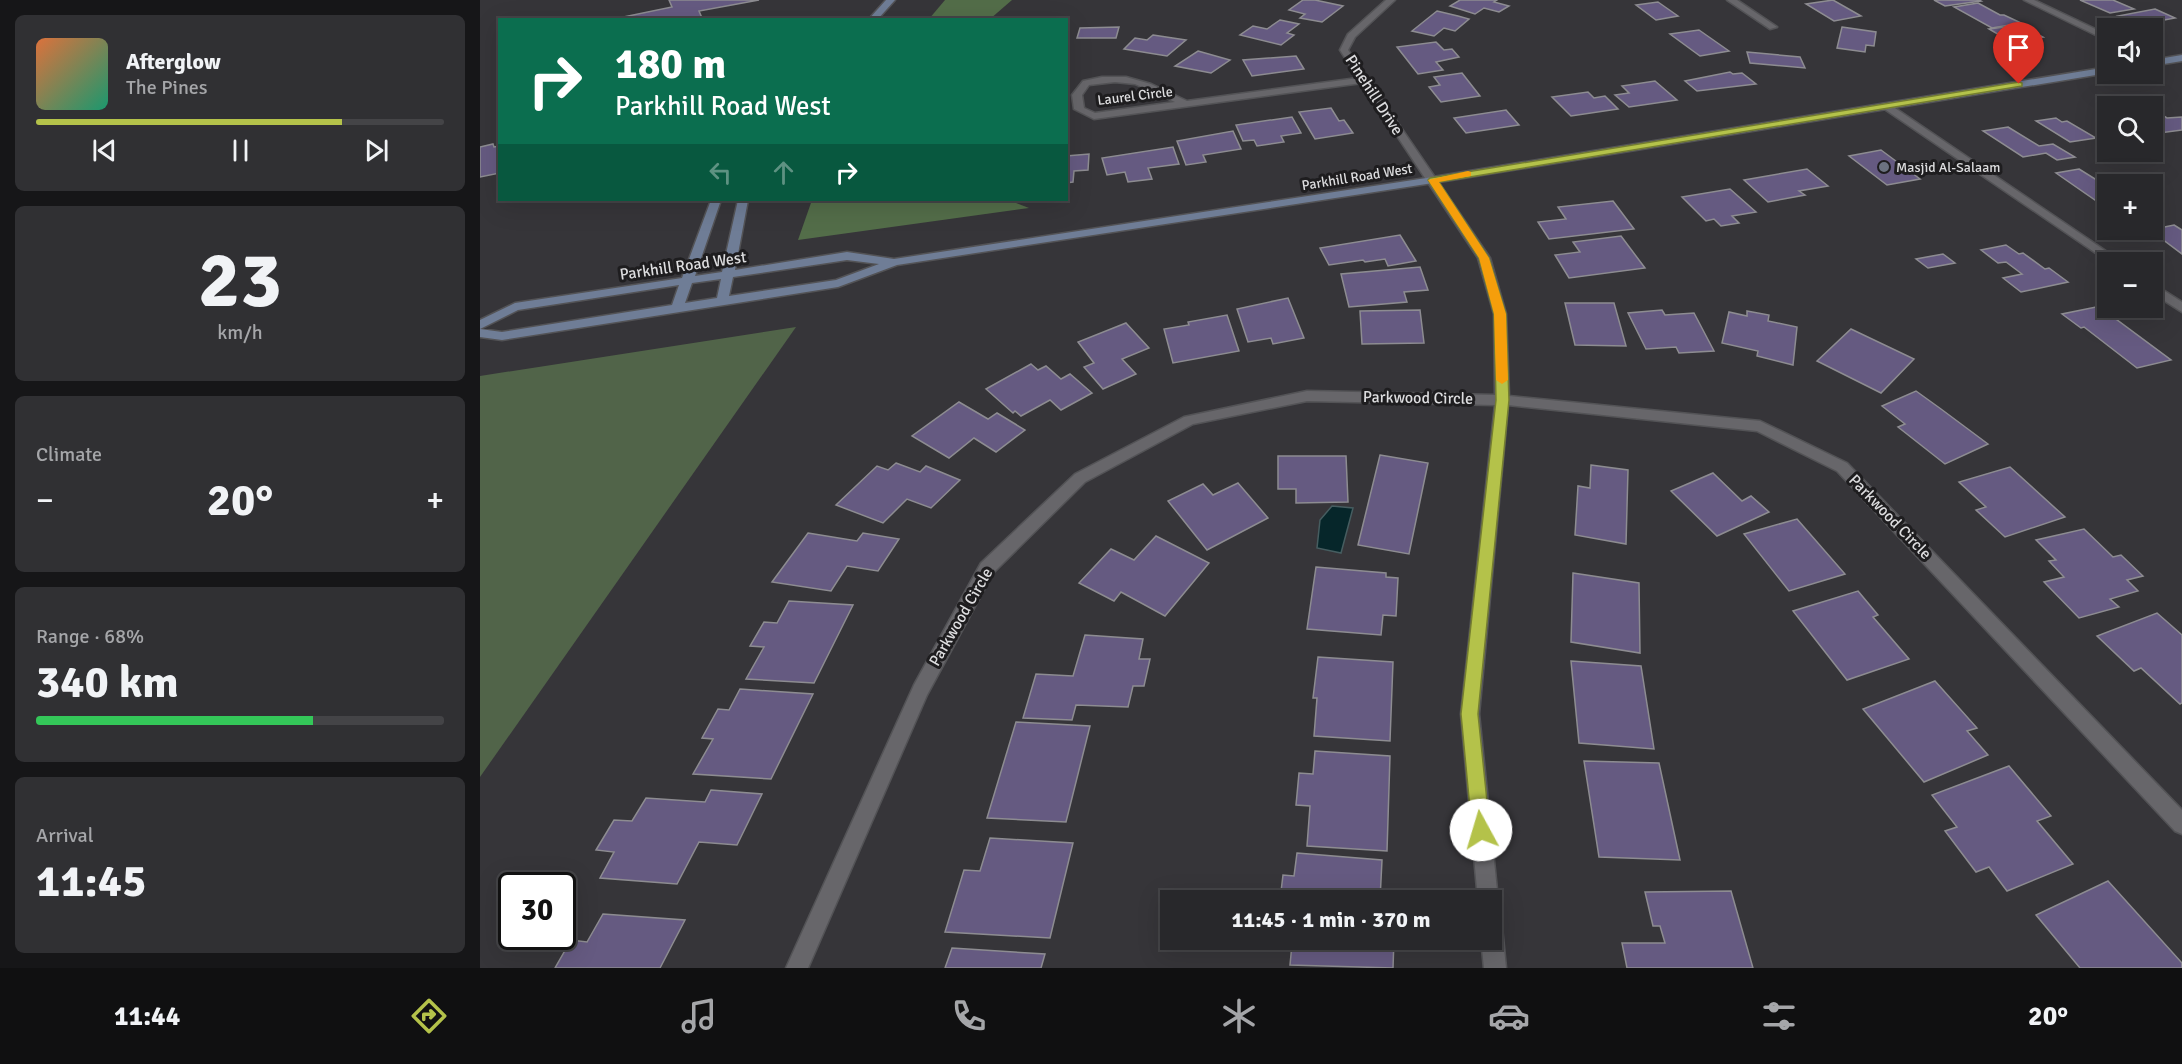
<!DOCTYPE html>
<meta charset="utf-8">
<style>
body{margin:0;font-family:Signika,sans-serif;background:#303033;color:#f1f3f6;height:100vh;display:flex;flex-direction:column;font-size:22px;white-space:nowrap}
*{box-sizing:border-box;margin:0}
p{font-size:20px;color:#a5a6a9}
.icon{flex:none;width:33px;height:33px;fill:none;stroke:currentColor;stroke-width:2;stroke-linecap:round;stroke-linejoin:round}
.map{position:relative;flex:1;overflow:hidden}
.panel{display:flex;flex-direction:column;gap:15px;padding:15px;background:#161618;width:480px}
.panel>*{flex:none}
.banner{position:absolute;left:18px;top:18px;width:570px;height:183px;border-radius:0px;box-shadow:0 6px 24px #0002,0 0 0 2px #444447;background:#0b6e4f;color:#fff;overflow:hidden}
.controls{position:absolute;left:1617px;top:18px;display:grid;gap:12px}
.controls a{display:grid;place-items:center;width:66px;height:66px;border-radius:0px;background:#28282b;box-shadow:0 6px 24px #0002,0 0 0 2px #444447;font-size:30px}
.speed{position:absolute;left:18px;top:872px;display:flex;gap:12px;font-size:30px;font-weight:700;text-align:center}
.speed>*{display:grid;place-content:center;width:78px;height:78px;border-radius:50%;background:#28282b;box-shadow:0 6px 24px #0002,0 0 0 2px #444447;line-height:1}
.speed .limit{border:3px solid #111;border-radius:9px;background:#fff;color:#111}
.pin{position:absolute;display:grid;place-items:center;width:51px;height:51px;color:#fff;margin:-62px -26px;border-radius:50% 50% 50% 0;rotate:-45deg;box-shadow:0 0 6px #0007}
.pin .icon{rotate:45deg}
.me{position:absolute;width:66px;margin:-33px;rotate:354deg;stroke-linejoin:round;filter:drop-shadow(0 0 4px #0008)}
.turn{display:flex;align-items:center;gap:21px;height:126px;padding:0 18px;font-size:27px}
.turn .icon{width:78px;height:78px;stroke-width:2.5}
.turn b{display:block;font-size:42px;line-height:51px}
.lanes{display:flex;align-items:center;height:57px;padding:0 18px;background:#0003;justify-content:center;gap:30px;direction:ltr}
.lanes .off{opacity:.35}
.big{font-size:45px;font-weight:700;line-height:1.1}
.panel .card{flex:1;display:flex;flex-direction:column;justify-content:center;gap:9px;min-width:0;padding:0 21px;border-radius:9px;background:#303033}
.panel .dial{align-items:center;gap:0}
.dial b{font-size:78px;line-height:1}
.song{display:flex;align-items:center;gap:18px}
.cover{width:72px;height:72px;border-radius:9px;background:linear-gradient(135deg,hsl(20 70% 55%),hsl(160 70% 35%))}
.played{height:6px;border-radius:3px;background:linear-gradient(90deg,#b4c24a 75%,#444447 75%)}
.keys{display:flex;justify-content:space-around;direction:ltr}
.heat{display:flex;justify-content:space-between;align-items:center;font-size:33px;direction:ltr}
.charge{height:9px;border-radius:4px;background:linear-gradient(90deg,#34c759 68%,#444447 0)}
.trip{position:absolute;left:680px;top:890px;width:342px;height:60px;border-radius:0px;background:#28282b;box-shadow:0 6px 24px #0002,0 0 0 2px #444447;font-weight:700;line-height:60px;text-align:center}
.menu{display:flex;height:96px;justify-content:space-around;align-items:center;background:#101011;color:#a5a6a9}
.menu .icon{width:42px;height:42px}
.menu .selected{color:#b4c24a}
.menu b{font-size:27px;color:#f1f3f6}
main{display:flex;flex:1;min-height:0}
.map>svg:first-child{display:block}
</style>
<main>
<section class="panel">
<div class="card">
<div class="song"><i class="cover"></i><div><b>Afterglow</b><p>The Pines</p></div></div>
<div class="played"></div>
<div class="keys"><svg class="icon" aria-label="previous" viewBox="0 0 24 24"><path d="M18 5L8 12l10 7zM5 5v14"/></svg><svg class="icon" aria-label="pause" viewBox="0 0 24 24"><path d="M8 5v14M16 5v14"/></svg><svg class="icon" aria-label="next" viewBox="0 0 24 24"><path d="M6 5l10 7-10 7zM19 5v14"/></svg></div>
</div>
<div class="card dial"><b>23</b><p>km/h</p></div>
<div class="card"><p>Climate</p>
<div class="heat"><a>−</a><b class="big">20°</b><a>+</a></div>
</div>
<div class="card"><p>Range · 68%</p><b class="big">340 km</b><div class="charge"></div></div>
<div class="card"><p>Arrival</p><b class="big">11:45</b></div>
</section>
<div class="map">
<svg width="1702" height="968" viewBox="0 0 1702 968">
<rect width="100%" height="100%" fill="#363539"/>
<path fill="#516449" d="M 316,327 L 0,777 L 0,376 Z"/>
<g fill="#536d49">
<path d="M 465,0 L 532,0 L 510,19 L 449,19 Z"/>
<path d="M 332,200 L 528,200 L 549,208 L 318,240 Z"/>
</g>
<path fill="#06262a" stroke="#465d60" stroke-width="1.5" d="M 852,506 L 873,508 L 861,553 L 837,548 L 840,520 Z"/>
<g fill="#655a81" stroke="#8d8c91" stroke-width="1.5">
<path d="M 189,0 L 279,0 L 219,11 L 222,18 L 214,20 L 129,20 L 192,7 Z"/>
<path d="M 823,0 L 835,0 L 863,6 L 842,22 L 820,18 L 825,14 L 809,10 Z"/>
<path d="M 980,0 L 1017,0 L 1014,2 L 1029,6 L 1019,12 L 1004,8 L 995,14 L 970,6 Z"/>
<path d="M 1353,0 L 1381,16 L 1354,21 L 1326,4 Z"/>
<path d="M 1454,0 L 1499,0 L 1501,1 L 1465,6 Z"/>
<path d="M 1600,0 L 1633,0 L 1654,9 L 1630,13 Z"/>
<path d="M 1178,2 L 1198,16 L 1176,20 L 1156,5 Z"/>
<path d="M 1498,3 L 1520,15 L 1524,15 L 1541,23 L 1512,28 L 1474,7 Z"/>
<path d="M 1675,9 L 1695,18 L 1658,25 L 1638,16 Z"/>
<path d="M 957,11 L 978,16 L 989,19 L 975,31 L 964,28 L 954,36 L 932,31 Z"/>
<path d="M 800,20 L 819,24 L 807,33 L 814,35 L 801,45 L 760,35 L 773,26 L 787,29 Z"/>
<path d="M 1540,25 L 1563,37 L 1531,42 L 1509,29 Z"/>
<path d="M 639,27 L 636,38 L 597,38 L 600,28 Z"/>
<path d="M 1362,27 L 1396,32 L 1394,46 L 1386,45 L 1385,52 L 1357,48 Z"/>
<path d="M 1219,30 L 1249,51 L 1220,56 L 1190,34 Z"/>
<path d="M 673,35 L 706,40 L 687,56 L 644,49 L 655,38 L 667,40 Z"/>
<path d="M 956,42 L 964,50 L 972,49 L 979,57 L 956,62 L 963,70 L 938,74 L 917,47 Z"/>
<path d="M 718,51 L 750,60 L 731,73 L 695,66 Z"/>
<path d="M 1267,52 L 1320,57 L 1325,68 L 1270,63 Z"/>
<path d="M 816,56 L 824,69 L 772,76 L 763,60 Z"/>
<path d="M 1250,72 L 1253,74 L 1262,73 L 1276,84 L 1217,91 L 1205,81 Z"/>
<path d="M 982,73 L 1000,96 L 961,102 L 949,87 L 960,85 L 954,77 Z"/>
<path d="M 1175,81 L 1197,100 L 1149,107 L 1135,95 L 1149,93 L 1142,86 Z"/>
<path d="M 1108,92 L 1114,98 L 1125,96 L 1138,109 L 1091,116 L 1072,97 Z"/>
<path d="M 851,108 L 859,121 L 864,120 L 873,133 L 835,139 L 819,112 Z"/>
<path d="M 1026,110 L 1039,125 L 986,133 L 974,118 Z"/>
<path d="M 1679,113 L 1687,118 L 1702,117 L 1702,130 L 1672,134 L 1672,114 Z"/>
<path d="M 812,117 L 821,133 L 801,136 L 804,142 L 777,146 L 774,140 L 763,141 L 756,125 Z"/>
<path d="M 1576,118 L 1582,122 L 1587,121 L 1616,138 L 1590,142 L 1556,121 Z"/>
<path d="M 1528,127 L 1559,146 L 1573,144 L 1595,157 L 1577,160 L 1566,153 L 1543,157 L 1503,131 Z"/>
<path d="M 753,131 L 761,149 L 723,155 L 726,162 L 706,165 L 697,141 Z"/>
<path d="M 13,144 L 14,147 L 20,146 L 20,173 L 0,177 L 0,147 Z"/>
<path d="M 693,147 L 699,164 L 668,168 L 672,179 L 648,182 L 645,172 L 627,175 L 622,158 Z"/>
<path d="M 1401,150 L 1440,179 L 1407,185 L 1369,156 Z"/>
<path d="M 609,154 L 608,170 L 594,171 L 593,182 L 586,183 L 586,156 Z"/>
<path d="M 1327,169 L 1348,186 L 1319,191 L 1325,195 L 1288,202 L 1264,180 Z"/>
<path d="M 1599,169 L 1623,184 L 1630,182 L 1634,184 L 1628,184 L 1628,209 L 1576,173 Z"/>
<path d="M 1250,189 L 1276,212 L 1252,216 L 1259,223 L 1241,226 L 1234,219 L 1226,221 L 1202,197 Z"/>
<path d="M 1133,201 L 1154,229 L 1069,239 L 1058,222 L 1086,219 L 1078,207 Z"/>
<path d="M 1694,225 L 1702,230 L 1702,254 L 1670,230 Z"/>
<path d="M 920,235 L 936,261 L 908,266 L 905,259 L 885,262 L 883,260 L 849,265 L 840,248 Z"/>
<path d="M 1141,236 L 1165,268 L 1089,278 L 1075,255 L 1100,252 L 1093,242 Z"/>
<path d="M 1526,245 L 1539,254 L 1543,253 L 1565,269 L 1569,268 L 1588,282 L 1541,292 L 1523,278 L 1542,274 L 1526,262 L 1518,263 L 1501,250 Z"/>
<path d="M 1463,254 L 1475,263 L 1448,268 L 1436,259 Z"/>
<path d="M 940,267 L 948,290 L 924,292 L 927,302 L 869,307 L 861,274 Z"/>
<path d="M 808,298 L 824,338 L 793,344 L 791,338 L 768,342 L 757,309 Z"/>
<path d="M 1085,303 L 1134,303 L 1146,346 L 1095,345 Z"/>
<path d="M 1616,307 L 1633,317 L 1691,360 L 1657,368 L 1604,327 L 1601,328 L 1582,314 Z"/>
<path d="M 940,310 L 944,343 L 882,344 L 880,311 Z"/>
<path d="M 1182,310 L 1185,315 L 1214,313 L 1234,351 L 1199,353 L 1196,347 L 1166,349 L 1148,313 Z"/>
<path d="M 1267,311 L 1289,315 L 1288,321 L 1317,327 L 1313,365 L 1277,356 L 1278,351 L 1242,343 L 1249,312 L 1267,316 Z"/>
<path d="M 747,315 L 759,351 L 693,363 L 684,329 L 709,325 L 708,322 Z"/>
<path d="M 646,323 L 669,348 L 642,359 L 656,374 L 623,389 L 604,367 L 614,363 L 598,342 Z"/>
<path d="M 1371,329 L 1434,359 L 1401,393 L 1337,361 Z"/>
<path d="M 551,364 L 558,370 L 566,366 L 581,379 L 590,374 L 612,393 L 581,410 L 570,400 L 541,416 L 535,411 L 533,413 L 506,389 Z"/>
<path d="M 1436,391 L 1461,409 L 1508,444 L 1465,464 L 1418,427 L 1425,424 L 1402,406 Z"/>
<path d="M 479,402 L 508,419 L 517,413 L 545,430 L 516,452 L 494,438 L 469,458 L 432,436 Z"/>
<path d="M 900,455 L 948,463 L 929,554 L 878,545 Z"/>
<path d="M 798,456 L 866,456 L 868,502 L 816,503 L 816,489 L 798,489 Z"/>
<path d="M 416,463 L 440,472 L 446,466 L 480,480 L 451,508 L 427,499 L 403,523 L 356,505 L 397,466 L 408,470 Z"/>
<path d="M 1111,465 L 1148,470 L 1146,544 L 1095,535 L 1098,486 L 1110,488 Z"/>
<path d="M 1530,467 L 1585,517 L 1525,537 L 1496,510 L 1506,507 L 1479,482 Z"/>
<path d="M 1233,473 L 1262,501 L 1271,496 L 1289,512 L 1237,536 L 1191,491 Z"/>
<path d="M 758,483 L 788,518 L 727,550 L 688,501 L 723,484 L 733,495 Z"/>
<path d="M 1317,519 L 1365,574 L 1309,591 L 1264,534 Z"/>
<path d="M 1604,529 L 1633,557 L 1641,555 L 1663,576 L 1647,580 L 1658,591 L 1630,599 L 1639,607 L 1599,618 L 1564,582 L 1584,577 L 1569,561 L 1576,560 L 1556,540 Z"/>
<path d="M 328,533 L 377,541 L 383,533 L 419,539 L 398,571 L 367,566 L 351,591 L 292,582 Z"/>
<path d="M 676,536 L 729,563 L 685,616 L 641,592 L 634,601 L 599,583 L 631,549 L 654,560 Z"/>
<path d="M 836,567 L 906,573 L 906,577 L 918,578 L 916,616 L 903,615 L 901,635 L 827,629 Z"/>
<path d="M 1093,573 L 1159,583 L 1160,653 L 1091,642 Z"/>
<path d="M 1378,591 L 1398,615 L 1393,617 L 1429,659 L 1367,680 L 1313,611 Z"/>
<path d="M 309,601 L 373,605 L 334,683 L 266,679 L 284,647 L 270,646 L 284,622 L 297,623 Z"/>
<path d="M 1677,613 L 1702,635 L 1702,703 L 1700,704 L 1661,668 L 1654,671 L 1617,636 Z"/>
<path d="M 605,635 L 663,639 L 659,659 L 670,659 L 664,686 L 653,686 L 648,707 L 596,705 L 592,720 L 543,718 L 556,674 L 593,676 Z"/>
<path d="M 838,657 L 913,662 L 910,741 L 834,736 L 837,698 L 833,698 Z"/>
<path d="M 1091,661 L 1161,666 L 1174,749 L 1099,743 Z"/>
<path d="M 1455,681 L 1497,728 L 1487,731 L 1508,755 L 1444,782 L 1383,709 Z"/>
<path d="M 260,689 L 333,694 L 291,779 L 213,774 L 233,739 L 222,738 L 238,709 L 249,710 Z"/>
<path d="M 536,722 L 610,726 L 586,822 L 507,818 Z"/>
<path d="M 835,751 L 910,756 L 907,851 L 827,846 L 830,806 L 816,805 L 819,773 L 833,774 Z"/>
<path d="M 1104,761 L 1179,763 L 1200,860 L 1119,857 Z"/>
<path d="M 1529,766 L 1571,816 L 1557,821 L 1593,864 L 1527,891 L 1509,867 L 1496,872 L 1465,831 L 1477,827 L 1452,795 Z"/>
<path d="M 231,790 L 282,794 L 257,845 L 219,842 L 197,884 L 120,878 L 134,852 L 116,850 L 134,820 L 152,821 L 166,798 L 225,802 Z"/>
<path d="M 510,838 L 593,843 L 570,938 L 465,932 L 484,870 L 500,871 Z"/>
<path d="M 817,853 L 902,860 L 900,900 L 800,900 L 803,875 L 814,876 Z"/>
<path d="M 1628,881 L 1702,963 L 1702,968 L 1600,968 L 1556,915 Z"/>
<path d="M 1251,891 L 1273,968 L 1147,968 L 1142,943 L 1185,943 L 1180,926 L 1173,926 L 1165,892 Z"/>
<path d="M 123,914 L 205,920 L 180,968 L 75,968 L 91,940 L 107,942 Z"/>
<path d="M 808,939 L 914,939 L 913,968 L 810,965 L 812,944 L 808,944 Z"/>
<path d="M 472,948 L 565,954 L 561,968 L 465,968 Z"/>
</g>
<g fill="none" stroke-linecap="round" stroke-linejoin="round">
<defs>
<g id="street">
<path d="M 906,0 L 915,0 L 875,37 L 868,50 L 1010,258 L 1026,314 L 1029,396 L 1280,421 L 1367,463 L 1702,810 L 1702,834 L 1695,831 L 1357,471 L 1277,431 L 1028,405 L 999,714 L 1018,900 L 1015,907 L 1011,909 L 1011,900 L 998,900 L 981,714 L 1015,405 L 827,401 L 713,424 L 605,482 L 513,573 L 447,695 L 328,968 L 306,968 L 434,685 L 501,563 L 595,474 L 704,417 L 827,391 L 1015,395 L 1014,314 L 998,258 L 882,83 L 614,119 L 594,109 L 592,95 L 603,81 L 622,77 L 646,77 L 671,84 L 707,101 L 878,78 L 860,50 L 868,34 ZM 635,82 L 655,84 L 695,102 L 615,113 L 604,108 L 602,95 L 609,85 Z"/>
<path d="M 1247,0 L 1257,0 L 1297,27 L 1290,29 Z"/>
<path d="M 1544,0 L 1554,0 L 1628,35 L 1628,41 Z"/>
<path d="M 1403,104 L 1409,104 L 1642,262 L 1629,262 L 1403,108 Z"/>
<path d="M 1672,283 L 1702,302 L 1702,312 L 1672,293 Z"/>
<path d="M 1011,917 L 1019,920 L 1022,928 L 1026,968 L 1004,968 L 1001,939 L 1011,939 Z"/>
</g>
<g id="secondary">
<path d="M 406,0 L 415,0 L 397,20 L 388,20 Z"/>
<path d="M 1702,55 L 1702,61 L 1672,66 L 1672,60 Z"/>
<path d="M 1628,67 L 1628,73 L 953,183 L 417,265 L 358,287 L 22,340 L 0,337 L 0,320 L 35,303 L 202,278 L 231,200 L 241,200 L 215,276 L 242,272 L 258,200 L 268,200 L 255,270 L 367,252 L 414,259 L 953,177 ZM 367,260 L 399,264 L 356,280 L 249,296 L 253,277 ZM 241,279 L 237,298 L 205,303 L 212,283 ZM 199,285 L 192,305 L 22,332 L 0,329 L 38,310 Z"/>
</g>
</defs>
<use href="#street" stroke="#535356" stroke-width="3"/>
<use href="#secondary" stroke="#535356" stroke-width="3"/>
<use href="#street" fill="#67666a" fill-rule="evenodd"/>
<use href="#secondary" fill="#6f7d96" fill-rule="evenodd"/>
</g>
<path fill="#b4c24a" stroke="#757e30" stroke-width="1.5" d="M 1539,82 L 1542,83 L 1542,86 L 959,182 L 1009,258 L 1026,314 L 1029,400 L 998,714 L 1010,830 L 1008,837 L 1001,839 L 995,837 L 992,830 L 981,714 L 1016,400 L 1014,314 L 999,258 L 948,180 L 950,178 Z"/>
<path fill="#f59e0b" d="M 988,171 L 991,172 L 991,176 L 959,182 L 1009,258 L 1026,314 L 1028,380 L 1022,384 L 1016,380 L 1014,314 L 999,258 L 948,180 Z"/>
<circle fill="#6b7280" stroke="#1e1d1f" stroke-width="2" cx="1404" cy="167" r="6"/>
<g text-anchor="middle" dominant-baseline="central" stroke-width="6" stroke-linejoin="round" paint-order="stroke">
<g font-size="14" fill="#dddddf" stroke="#1e1d1f">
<text transform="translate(655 96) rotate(-7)">Laurel Circle</text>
<text transform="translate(877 177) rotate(-9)">Parkhill Road West</text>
</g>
<g font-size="14" fill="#dddddf" stroke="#1e1d1f" text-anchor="start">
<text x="1416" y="167">Masjid Al-Salaam</text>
</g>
<g font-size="16" fill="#dddddf" stroke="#1e1d1f">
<text transform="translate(894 95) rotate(57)">Pinehill Drive</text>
<text transform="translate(203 266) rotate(-8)">Parkhill Road West</text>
<text transform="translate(938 398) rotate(1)">Parkwood Circle</text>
<text transform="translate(1410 517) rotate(46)">Parkwood Circle</text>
<text transform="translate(481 617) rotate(-60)">Parkwood Circle</text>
</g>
</g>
</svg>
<div class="controls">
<a><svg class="icon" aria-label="sound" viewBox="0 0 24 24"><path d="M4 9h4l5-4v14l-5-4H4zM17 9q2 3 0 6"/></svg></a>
<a><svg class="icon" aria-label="search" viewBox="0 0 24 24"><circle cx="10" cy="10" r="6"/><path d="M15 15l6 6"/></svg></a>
<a>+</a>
<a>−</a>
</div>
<div class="speed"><div class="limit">30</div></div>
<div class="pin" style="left:1539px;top:84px;background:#d93025"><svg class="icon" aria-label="arrive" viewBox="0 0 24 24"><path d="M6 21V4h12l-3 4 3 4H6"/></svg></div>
<svg class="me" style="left:1001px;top:830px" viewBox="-20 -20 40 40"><circle r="19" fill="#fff"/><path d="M0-13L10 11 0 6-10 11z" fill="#b4c24a"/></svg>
<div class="trip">11:45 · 1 min · 370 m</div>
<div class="banner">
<div class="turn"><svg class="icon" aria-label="right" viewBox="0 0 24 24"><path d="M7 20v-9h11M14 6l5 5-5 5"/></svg><div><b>180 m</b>Parkhill Road West</div></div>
<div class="lanes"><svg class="icon off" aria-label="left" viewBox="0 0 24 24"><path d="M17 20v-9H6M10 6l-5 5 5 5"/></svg><svg class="icon off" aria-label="ahead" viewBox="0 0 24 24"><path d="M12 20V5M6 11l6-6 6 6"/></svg><svg class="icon" aria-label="right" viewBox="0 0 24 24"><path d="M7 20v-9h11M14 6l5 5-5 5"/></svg></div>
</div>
</div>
</main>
<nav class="menu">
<b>11:44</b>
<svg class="icon selected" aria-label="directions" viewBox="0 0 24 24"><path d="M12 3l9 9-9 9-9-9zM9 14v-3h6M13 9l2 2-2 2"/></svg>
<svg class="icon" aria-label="music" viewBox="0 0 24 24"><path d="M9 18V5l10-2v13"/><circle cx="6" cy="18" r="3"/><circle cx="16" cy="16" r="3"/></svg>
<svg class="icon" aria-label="phone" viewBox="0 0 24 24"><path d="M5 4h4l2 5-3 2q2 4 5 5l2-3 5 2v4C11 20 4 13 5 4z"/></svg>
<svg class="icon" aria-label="climate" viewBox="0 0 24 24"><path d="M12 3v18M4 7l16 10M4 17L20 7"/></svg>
<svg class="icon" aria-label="car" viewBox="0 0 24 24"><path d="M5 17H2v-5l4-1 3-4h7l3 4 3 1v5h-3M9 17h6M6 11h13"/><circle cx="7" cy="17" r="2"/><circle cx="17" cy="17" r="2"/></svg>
<svg class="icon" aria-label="filters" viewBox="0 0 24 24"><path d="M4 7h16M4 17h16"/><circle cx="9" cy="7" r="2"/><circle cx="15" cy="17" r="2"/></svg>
<b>20°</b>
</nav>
